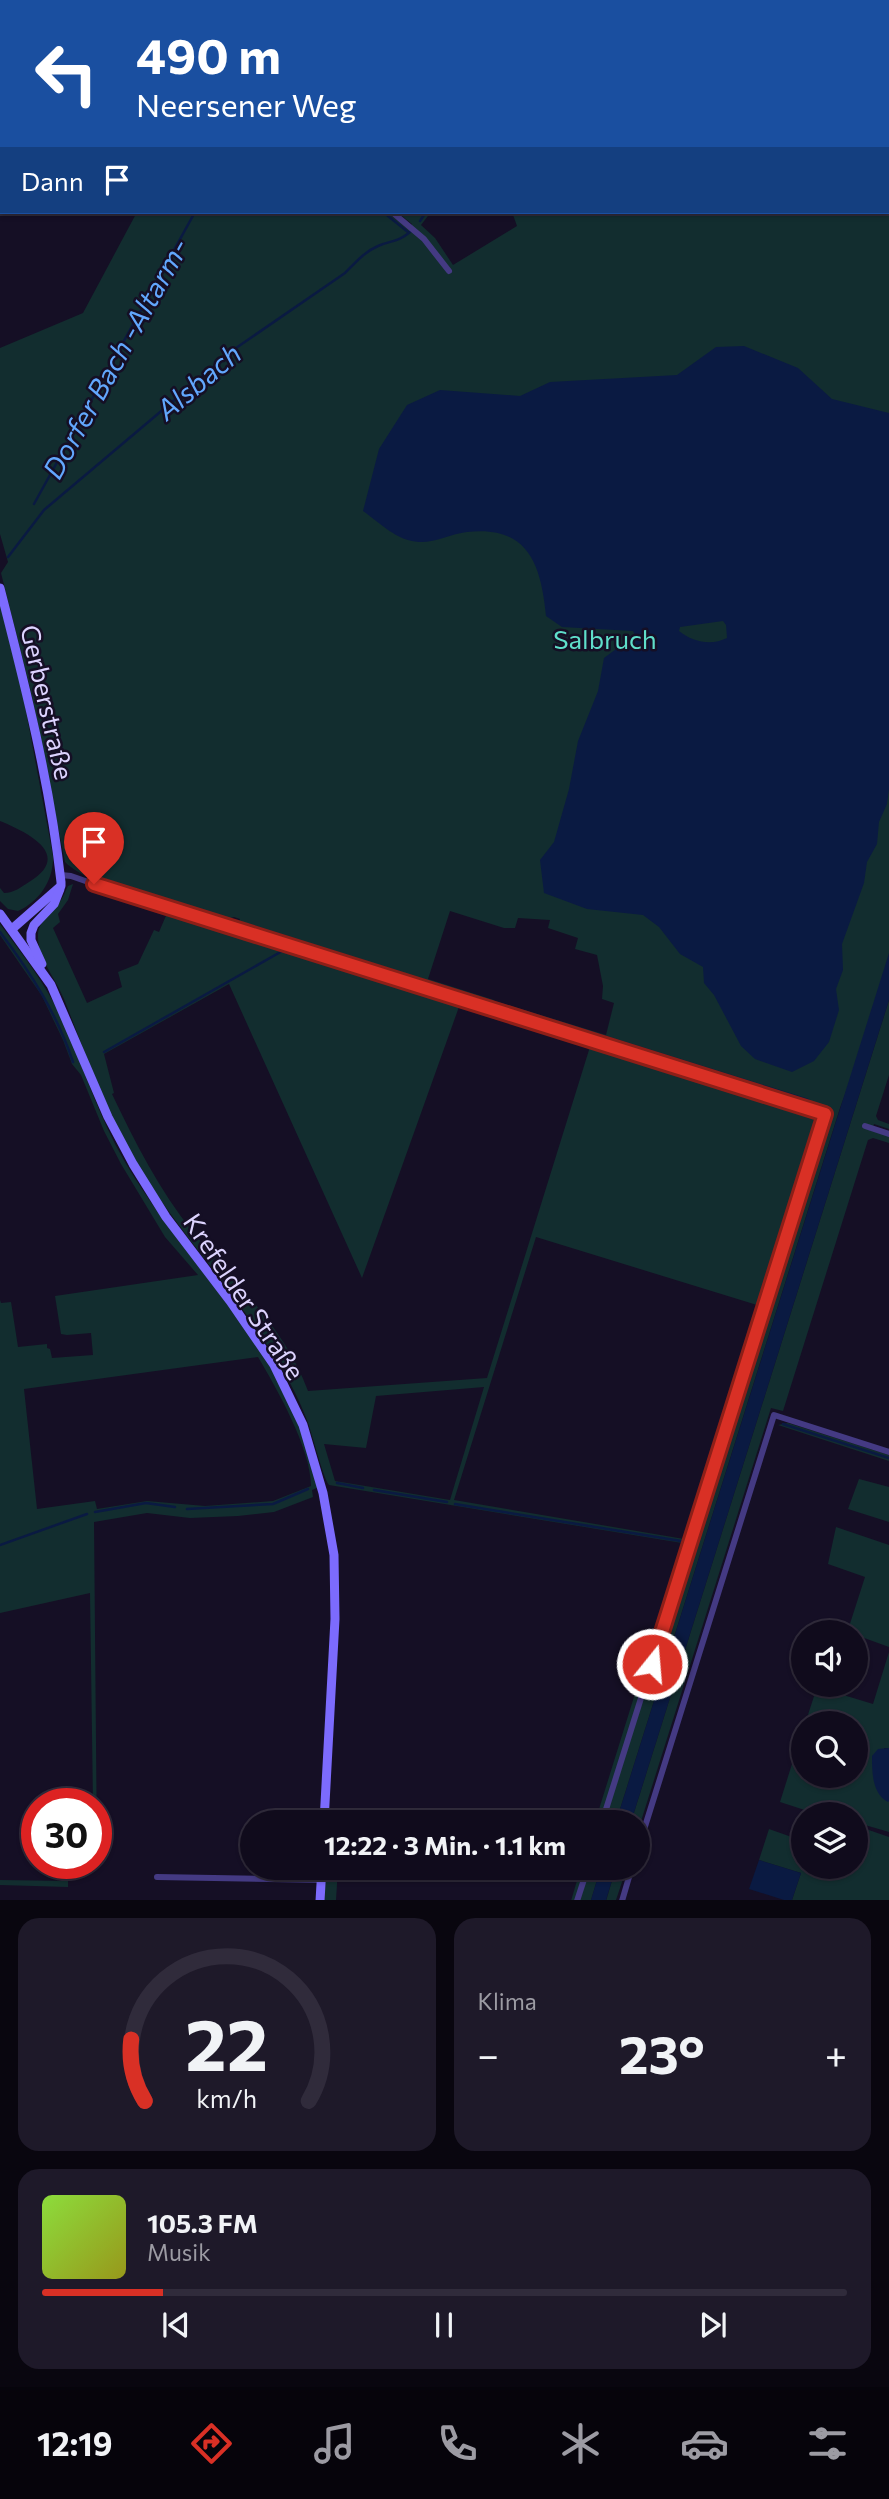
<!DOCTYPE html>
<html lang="de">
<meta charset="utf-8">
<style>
body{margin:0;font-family:Commissioner,sans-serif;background:#1e1929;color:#f1f3f6;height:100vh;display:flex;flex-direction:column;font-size:26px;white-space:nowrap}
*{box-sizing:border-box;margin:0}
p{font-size:23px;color:#9c9ba3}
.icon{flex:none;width:38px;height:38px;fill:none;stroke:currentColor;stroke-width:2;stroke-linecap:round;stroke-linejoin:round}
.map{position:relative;height:1900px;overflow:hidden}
.drawer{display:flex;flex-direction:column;gap:18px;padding:18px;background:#09060f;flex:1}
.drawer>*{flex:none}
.guide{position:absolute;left:0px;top:0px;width:889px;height:214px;box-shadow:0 2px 5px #0004,0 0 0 2px #302b3b;background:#1a4fa0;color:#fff;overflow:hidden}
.buttons{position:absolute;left:791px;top:1620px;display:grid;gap:14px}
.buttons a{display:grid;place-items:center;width:77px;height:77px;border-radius:50%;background:#100b1c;box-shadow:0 2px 5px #0004,0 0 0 2px #302b3b;font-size:35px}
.speed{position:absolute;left:21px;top:1788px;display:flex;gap:14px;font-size:35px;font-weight:700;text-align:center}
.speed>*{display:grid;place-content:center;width:91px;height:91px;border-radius:50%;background:#100b1c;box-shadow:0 2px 5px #0004,0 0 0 2px #302b3b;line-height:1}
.speed .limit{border:10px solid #d22;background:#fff;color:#111}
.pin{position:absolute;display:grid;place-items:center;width:60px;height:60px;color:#fff;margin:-72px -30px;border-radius:50% 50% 50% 0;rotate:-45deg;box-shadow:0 0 7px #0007}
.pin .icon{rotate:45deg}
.me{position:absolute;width:77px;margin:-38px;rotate:17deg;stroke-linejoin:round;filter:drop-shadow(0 0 5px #0008)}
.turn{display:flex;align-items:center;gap:24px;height:147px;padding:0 21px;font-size:32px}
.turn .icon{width:91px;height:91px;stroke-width:2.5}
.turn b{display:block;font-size:49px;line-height:60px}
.then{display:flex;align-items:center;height:66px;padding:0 21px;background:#0003;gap:14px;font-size:26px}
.big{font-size:52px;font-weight:700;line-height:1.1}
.drawer .widget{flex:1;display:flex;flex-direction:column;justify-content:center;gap:10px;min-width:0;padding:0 24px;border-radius:21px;background:#1e1929}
.drawer .dial{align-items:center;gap:0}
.dial svg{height:182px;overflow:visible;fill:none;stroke:#302b3b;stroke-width:7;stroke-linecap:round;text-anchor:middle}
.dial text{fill:#f1f3f6;stroke:none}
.song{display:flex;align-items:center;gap:21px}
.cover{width:84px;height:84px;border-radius:10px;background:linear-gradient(135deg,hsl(90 70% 55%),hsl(60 70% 35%))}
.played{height:7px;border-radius:4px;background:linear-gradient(90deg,#d93025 15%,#302b3b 15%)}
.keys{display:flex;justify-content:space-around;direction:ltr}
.heat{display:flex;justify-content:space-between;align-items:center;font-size:38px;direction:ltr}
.drawer .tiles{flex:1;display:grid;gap:18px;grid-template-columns:1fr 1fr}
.widget:last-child{grid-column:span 2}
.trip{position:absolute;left:240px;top:1810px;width:410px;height:70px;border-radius:35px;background:#100b1c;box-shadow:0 2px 5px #0004,0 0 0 2px #302b3b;font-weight:700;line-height:70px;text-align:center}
.tab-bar{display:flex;height:112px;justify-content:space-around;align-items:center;background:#06040b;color:#9c9ba3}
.tab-bar .icon{width:49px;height:49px}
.tab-bar .selected{color:#d93025}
.tab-bar b{font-size:32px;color:#f1f3f6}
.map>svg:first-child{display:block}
</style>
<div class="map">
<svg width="889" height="1901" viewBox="0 0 889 1901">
<rect width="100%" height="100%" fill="#150f25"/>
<g fill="#122d2f" fill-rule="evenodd">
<path d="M 777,0 L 889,0 L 889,976 L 840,1108 L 616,1822 L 595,1822 L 682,1543 L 329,1485 C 323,1478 312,1433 307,1420 C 299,1399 288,1378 276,1359 C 236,1294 184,1237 142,1173 C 108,1120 87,1057 64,999 C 56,979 37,957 38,935 C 38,921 54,911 61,900 C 64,896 65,891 68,886 L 73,884 L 68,900 L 58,914 L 60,922 L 53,928 L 87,1003 L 122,987 L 118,972 L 138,964 L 154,930 L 159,932 L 168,911 L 177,912 L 814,1115 L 816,1109 L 499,1009 L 498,1002 L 606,1035 L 614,1003 L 602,999 L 603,986 L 597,955 L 575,949 L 578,938 L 548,928 L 550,920 L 518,918 L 515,928 L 504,928 L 450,911 L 428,979 L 494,1000 L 492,1004 L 486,1005 L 244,929 L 239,924 L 240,919 L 234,917 L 221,921 C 182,909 91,888 65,862 L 32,696 L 1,573 L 8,562 L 0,534 L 0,348 L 83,313 L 137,212 L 387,212 L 408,229 L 412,224 L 397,212 L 431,212 L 421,225 L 435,238 L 453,265 L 517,226 L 512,212 L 887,212 L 887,2 ZM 229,984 L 362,1278 L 460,1004 L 586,1044 L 589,1050 L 487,1378 L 308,1391 C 285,1328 235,1283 193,1232 C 159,1190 135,1142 112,1094 L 114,1093 L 104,1054 ZM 536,1237 L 757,1305 L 684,1539 L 454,1500 ZM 484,1387 L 450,1500 L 335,1481 L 324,1444 L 366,1448 L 376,1396 Z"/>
<path d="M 0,603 L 23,695 L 53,856 C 54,880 39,902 18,911 L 8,909 L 0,901 L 0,888 L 4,893 C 14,893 21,887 29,882 C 73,855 29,833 0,821 Z"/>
<path d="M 0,924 C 23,955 47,986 63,1021 C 84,1068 99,1118 125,1162 C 168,1235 228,1296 272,1369 C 294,1405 307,1446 319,1487 L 312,1490 L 313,1497 L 274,1512 L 238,1516 L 190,1518 L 147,1513 L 94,1522 L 97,1851 L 96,1804 L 93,1804 L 90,1593 L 0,1613 L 0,1300 L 1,1303 L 11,1302 L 18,1347 L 47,1344 L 47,1348 L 50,1349 L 52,1358 L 93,1355 L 91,1333 L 67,1335 L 61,1334 L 55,1296 L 198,1275 L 165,1237 L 121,1164 L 104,1131 L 81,1075 L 72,1064 L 63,1040 L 42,996 L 0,935 ZM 258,1357 C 277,1389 311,1449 311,1486 L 273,1501 L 205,1506 L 147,1501 L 97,1509 L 95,1501 L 37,1509 L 24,1389 Z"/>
<path d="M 889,1000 L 889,1075 L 876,1116 L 878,1120 L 889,1124 L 889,1129 L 874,1124 L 872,1130 L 889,1136 L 889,1143 L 873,1138 L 868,1140 L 783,1411 L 771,1408 L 637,1834 L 637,1822 L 631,1822 Z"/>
<path d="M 788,1423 L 889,1455 L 889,1461 L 778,1425 Z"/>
<path d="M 859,1479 L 889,1487 L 889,1522 L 848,1509 Z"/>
<path d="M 836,1527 L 889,1545 L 889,1647 L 856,1635 L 856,1633 L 847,1633 L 865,1577 L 828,1564 Z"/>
<path d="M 889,1652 L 889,1748 L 884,1748 L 889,1801 L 889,1832 L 865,1825 L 863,1828 L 889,1837 L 889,1900 L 792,1900 L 801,1873 L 759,1860 L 769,1829 L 803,1841 L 803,1867 L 856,1867 L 856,1815 L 820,1815 L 780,1802 L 803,1729 L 803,1776 L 856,1776 L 856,1724 L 805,1724 L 817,1687 L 873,1704 Z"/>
<path d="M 327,1867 L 338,1867 L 336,1900 L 324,1901 Z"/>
<path d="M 581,1867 L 601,1867 L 591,1900 L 571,1901 Z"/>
<path d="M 616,1867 L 627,1867 L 616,1900 L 606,1901 Z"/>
<path d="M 0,1880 L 68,1881 L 68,1887 L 0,1885 Z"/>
</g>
<g fill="#0a1a42" fill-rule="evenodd">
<path d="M 744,346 L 798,368 L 832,399 L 889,413 L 889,789 L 887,804 L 879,822 L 877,844 L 867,862 L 864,883 L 842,944 L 843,970 L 836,989 L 839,1010 L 829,1042 L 814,1061 L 792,1072 L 755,1059 L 741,1046 L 714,995 L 704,983 L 703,967 L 680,954 L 659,927 L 643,915 L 587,909 L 544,893 L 540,860 L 554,842 L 569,789 L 578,741 L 598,691 L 604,658 L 635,635 L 633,631 L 562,627 L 546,616 C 541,564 528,525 467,532 C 451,534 434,543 419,542 C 397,541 380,523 363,511 L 379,449 L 407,405 L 440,390 L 520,396 L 550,382 L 677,375 L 716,347 ZM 723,621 L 726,625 L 727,638 C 711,646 693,642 679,631 L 680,627 Z"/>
<path d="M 889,953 L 889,1000 L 631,1822 L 616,1822 Z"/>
<path d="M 889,1748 L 889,1801 L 888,1802 C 872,1794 872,1772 872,1756 L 878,1749 Z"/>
<path d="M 759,1860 L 801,1873 L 792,1900 L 784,1900 L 749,1889 Z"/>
<path d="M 601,1867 L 616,1867 L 606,1900 L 591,1900 Z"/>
</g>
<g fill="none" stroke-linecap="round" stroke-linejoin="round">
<g stroke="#0a1a42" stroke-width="2.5">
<path d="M 826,0 L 828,2"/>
<path d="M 887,30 L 889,31"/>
<path d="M 383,212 L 408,232"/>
<path d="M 420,221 L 426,212"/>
<path d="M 34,504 L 195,212"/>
<path d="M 8,557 L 44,510 L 236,348 L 345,273 C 355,263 364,252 378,246 C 391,240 397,243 410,232"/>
<path d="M 99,878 L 212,914"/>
<path d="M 249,925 L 492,1002"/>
<path d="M 0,932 C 31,973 57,1014 73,1062"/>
<path d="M 500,1004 L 808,1100"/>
<path d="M 104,1052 L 284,950"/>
<path d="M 783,1424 L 889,1458"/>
<path d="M 337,1483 L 363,1488"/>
<path d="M 374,1490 L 447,1502"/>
<path d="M 455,1504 L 681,1541"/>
<path d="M 187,1509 L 273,1504 L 308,1489"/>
<path d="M 95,1512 L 146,1503 L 175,1507"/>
<path d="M 0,1545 L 87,1514"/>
</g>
<g stroke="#443a83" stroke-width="6">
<path d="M 182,0 L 187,2"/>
<path d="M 160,2 L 161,0"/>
<path d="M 0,151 L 2,154"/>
<path d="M 392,212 L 424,239 L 449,271"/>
<path d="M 61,875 L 71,876 L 117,892 L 825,1114 L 602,1822"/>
<path d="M 865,1126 L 889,1134"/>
<path d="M 637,1852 L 774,1415 L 889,1452"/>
<path d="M 157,1877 L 321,1880"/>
<path d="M 577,1901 L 588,1867"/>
<path d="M 622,1901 L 632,1867"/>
</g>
<g stroke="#7c6bfd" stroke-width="9">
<path d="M 0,588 C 25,685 50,783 61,882 L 61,886 L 12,929"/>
<path d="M 0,914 L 51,985 L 108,1117 L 133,1164 L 166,1217 L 230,1301 L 274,1365 L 303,1425 L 323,1493 L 334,1555 L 335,1619 L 324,1822"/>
<path d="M 42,964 L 31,940 L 31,933 L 34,925 L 54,904 L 60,889"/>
<path d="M 320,1901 L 322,1867"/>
</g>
<path stroke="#03cbfb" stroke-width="2.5" stroke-dasharray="10 9" stroke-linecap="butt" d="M 886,0 L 889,2"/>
</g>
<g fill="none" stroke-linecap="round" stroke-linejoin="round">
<defs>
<path id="route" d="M 94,884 L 825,1114 L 652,1664"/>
</defs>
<use href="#route" stroke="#8d1f18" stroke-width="18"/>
<use href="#route" stroke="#d93025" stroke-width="12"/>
</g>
<g text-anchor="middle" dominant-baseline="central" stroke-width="5" stroke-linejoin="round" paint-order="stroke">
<g font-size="26" fill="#5fdeca" stroke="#150f25">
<text x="605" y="638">Salbruch</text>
</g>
<g font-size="26" fill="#dcd3fe" stroke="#150f25">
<text transform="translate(48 702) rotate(77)">Gerberstraße</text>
<text transform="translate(245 1296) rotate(56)">Krefelder Straße</text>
</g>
<g font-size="28" font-style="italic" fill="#62a7fd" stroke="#150f25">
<text transform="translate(115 358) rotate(-61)">Dorfer Bach -Altarm-</text>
<text transform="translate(198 381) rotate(-40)">Alsbach</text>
</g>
</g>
</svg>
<div class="buttons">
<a><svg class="icon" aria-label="sound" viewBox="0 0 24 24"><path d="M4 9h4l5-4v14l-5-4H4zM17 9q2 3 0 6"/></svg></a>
<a><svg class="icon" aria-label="search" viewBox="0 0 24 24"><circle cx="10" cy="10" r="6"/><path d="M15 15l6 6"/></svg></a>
<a><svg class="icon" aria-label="layers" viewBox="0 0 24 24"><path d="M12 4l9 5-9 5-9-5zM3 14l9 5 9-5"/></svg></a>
</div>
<div class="speed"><div class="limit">30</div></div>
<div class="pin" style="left:94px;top:884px;background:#d93025"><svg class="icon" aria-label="arrive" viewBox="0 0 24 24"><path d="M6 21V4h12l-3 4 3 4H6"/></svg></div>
<svg class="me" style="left:652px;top:1664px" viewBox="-20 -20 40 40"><circle r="17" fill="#d93025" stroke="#fff" stroke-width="3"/><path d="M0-11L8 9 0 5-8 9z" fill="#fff"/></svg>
<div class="trip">12:22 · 3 Min. · 1.1 km</div>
<div class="guide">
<div class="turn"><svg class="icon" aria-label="left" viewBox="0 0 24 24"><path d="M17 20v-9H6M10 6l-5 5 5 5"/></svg><div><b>490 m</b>Neersener Weg</div></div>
<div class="then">Dann<svg class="icon" aria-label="arrive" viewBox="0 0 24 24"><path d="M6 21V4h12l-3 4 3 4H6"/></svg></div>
</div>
</div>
<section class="drawer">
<div class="tiles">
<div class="widget dial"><svg viewBox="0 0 100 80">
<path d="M14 69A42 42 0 1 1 86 69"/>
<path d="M14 69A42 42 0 0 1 8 42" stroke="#d93025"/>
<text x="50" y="56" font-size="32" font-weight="700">22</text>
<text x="50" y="72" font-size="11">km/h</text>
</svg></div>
<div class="widget"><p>Klima</p>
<div class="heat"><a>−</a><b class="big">23°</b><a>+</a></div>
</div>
<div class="widget">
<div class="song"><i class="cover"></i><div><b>105.3 FM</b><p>Musik</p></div></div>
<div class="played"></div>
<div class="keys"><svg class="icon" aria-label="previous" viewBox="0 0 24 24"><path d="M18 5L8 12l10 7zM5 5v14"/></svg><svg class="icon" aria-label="pause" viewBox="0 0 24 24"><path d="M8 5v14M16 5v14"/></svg><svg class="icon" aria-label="next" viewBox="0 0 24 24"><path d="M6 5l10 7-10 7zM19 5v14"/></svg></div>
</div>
</div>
</section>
<nav class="tab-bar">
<b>12:19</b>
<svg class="icon selected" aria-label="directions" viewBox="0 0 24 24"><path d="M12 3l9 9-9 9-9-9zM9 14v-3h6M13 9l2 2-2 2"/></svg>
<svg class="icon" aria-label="music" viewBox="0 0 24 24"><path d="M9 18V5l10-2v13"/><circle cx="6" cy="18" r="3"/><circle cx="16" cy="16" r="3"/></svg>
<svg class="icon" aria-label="phone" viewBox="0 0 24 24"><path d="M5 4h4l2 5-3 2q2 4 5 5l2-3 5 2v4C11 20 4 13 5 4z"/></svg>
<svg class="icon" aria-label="climate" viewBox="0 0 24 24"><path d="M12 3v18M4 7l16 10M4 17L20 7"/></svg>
<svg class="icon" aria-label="car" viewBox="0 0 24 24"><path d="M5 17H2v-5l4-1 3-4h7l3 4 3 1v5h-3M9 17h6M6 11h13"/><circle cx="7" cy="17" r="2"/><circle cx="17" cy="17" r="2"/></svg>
<svg class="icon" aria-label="filters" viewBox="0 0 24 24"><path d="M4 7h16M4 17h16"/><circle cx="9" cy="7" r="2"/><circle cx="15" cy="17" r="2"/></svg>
</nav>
